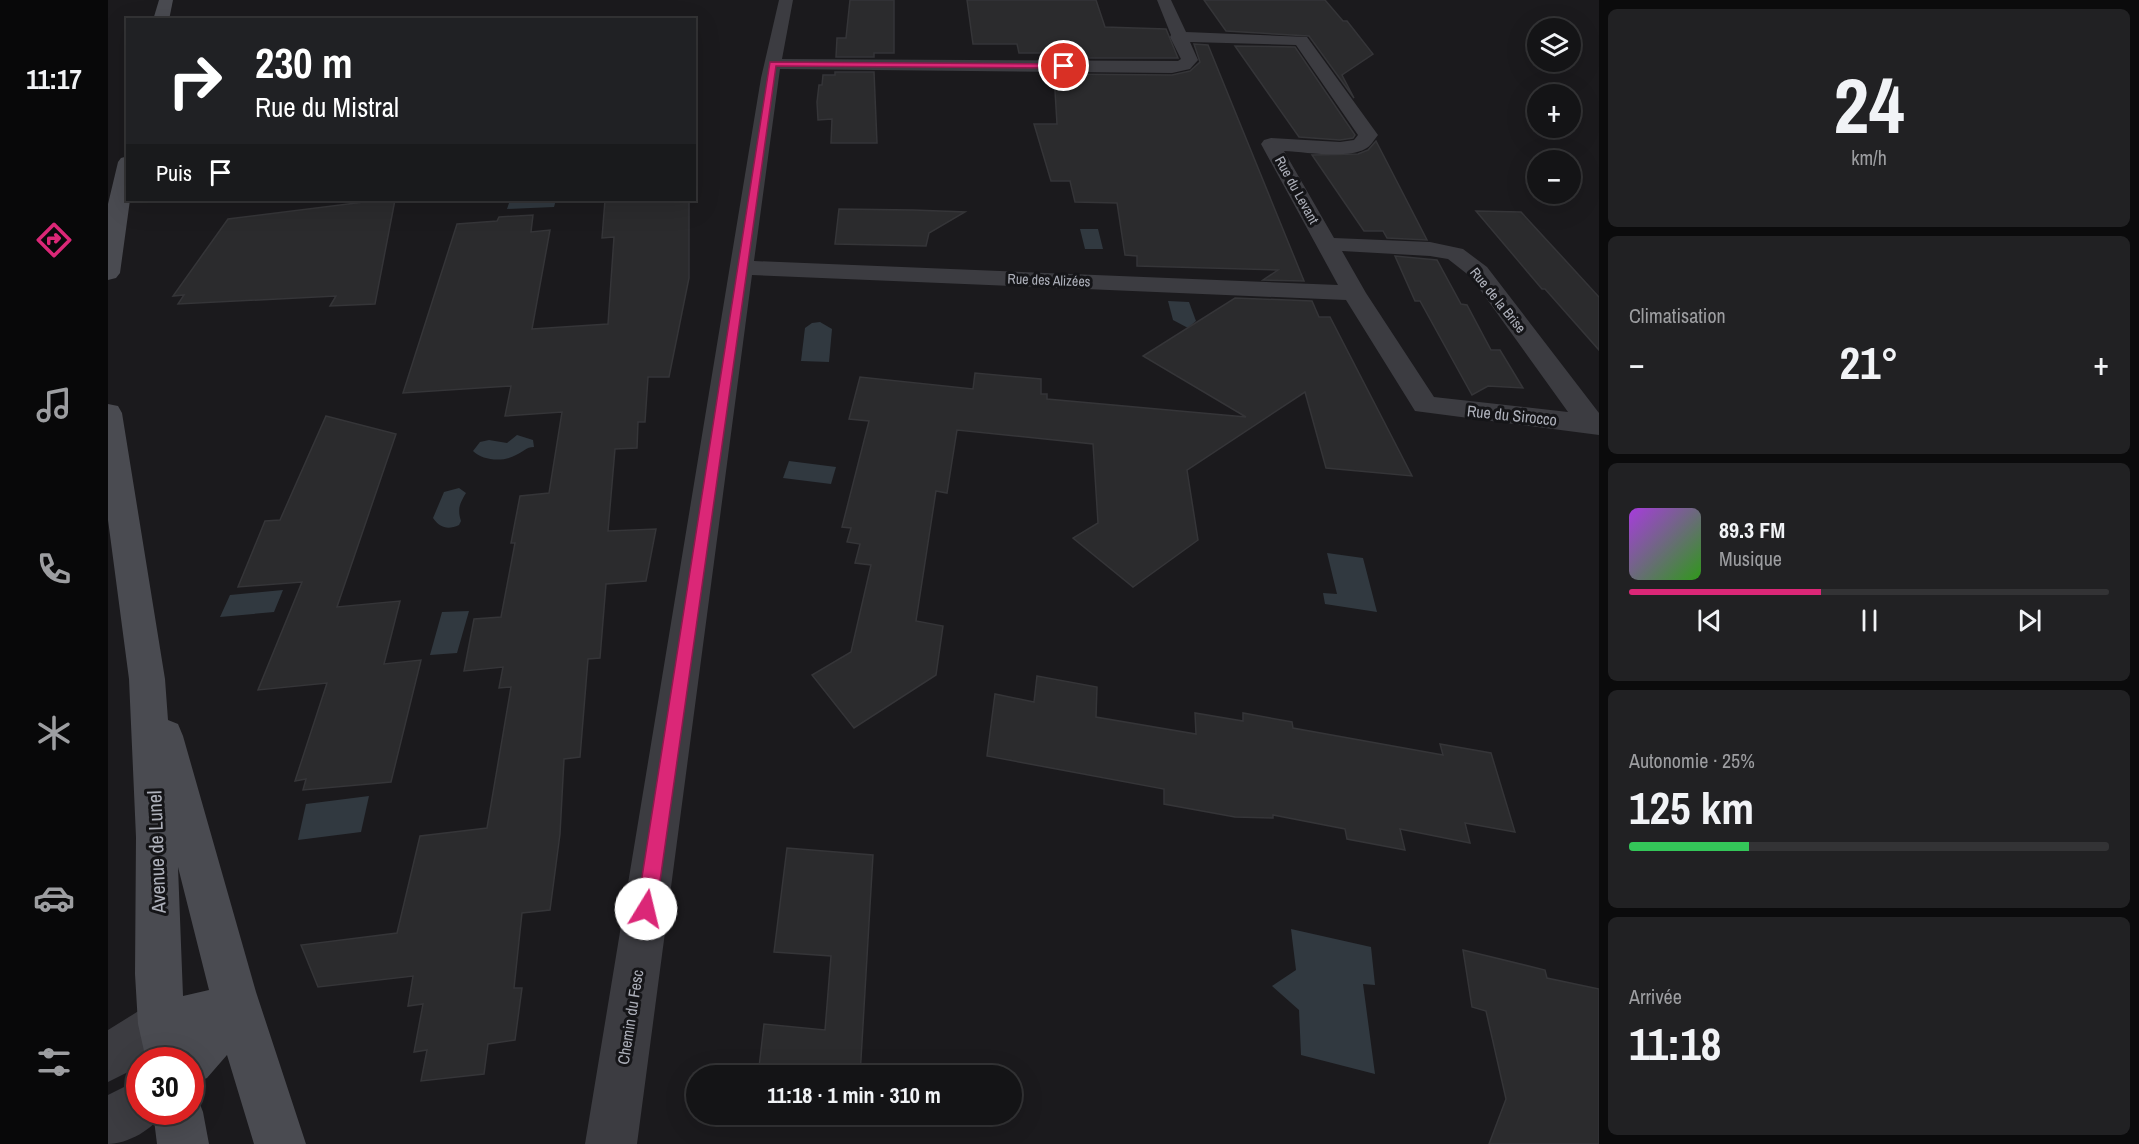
<!DOCTYPE html>
<html lang="fr">
<meta charset="utf-8">
<style>
body{margin:0;font-family:"Archivo Narrow",sans-serif;background:#212123;color:#f1f3f6;height:100vh;display:flex;flex-direction:column;font-size:22px;white-space:nowrap}
*{box-sizing:border-box;margin:0}
p{font-size:20px;color:#9d9ea1}
.icon{flex:none;width:33px;height:33px;fill:none;stroke:currentColor;stroke-width:2;stroke-linecap:round;stroke-linejoin:round}
.map{position:relative;flex:1;overflow:hidden}
.details{display:flex;flex-direction:column;gap:9px;padding:9px;background:#0b0b0c;width:540px}
.details>*{flex:none}
.top-card{position:absolute;left:18px;top:18px;width:570px;height:183px;border-radius:0px;box-shadow:0 6px 24px #0002,0 0 0 2px #333335;background:#202124;color:#fff;overflow:hidden}
.fabs{position:absolute;left:1419px;top:18px;display:grid;gap:12px}
.fabs a{display:grid;place-items:center;width:54px;height:54px;border-radius:50%;background:#141416;box-shadow:0 6px 24px #0002,0 0 0 2px #333335;font-size:30px}
.speed{position:absolute;left:18px;top:1047px;display:flex;gap:12px;font-size:30px;font-weight:700;text-align:center}
.speed>*{display:grid;place-content:center;width:78px;height:78px;border-radius:50%;background:#141416;box-shadow:0 6px 24px #0002,0 0 0 2px #333335;line-height:1}
.speed .limit{border:9px solid #d22;background:#fff;color:#111}
.pin{position:absolute;display:grid;place-items:center;width:51px;height:51px;color:#fff;margin:-26px;border:3px solid #fff;border-radius:50%;box-shadow:0 2px 6px #0007}
.me{position:absolute;width:66px;margin:-33px;rotate:9deg;stroke-linejoin:round;filter:drop-shadow(0 0 4px #0008)}
.turn{display:flex;align-items:center;gap:21px;height:126px;padding:0 30px;font-size:27px}
.turn .icon{width:78px;height:78px;stroke-width:2.5}
.turn b{display:block;font-size:42px;line-height:51px}
.then{display:flex;align-items:center;height:57px;padding:0 30px;background:#0003;gap:12px;font-size:22px}
.big{font-size:45px;font-weight:800;line-height:1.1}
.details .card{flex:1;display:flex;flex-direction:column;justify-content:center;gap:9px;min-width:0;padding:0 21px;border-radius:9px;background:#212123}
.details .dial{align-items:center;gap:0}
.dial b{font-size:78px;line-height:1}
.song{display:flex;align-items:center;gap:18px}
.cover{width:72px;height:72px;border-radius:9px;background:linear-gradient(135deg,hsl(280 70% 55%),hsl(110 70% 35%))}
.played{height:6px;border-radius:3px;background:linear-gradient(90deg,#db2777 40%,#333335 40%)}
.keys{display:flex;justify-content:space-around;direction:ltr}
.heat{display:flex;justify-content:space-between;align-items:center;font-size:33px;direction:ltr}
.charge{height:9px;border-radius:4px;background:linear-gradient(90deg,#34c759 25%,#333335 0)}
.trip{position:absolute;left:578px;top:1065px;width:336px;height:60px;border-radius:30px;background:#141416;box-shadow:0 6px 24px #0002,0 0 0 2px #333335;font-weight:800;line-height:60px;text-align:center}
main{display:flex;flex:1;min-height:0}
.dock{display:flex;flex-direction:column;width:108px;justify-content:space-around;align-items:center;background:#080809;color:#9d9ea1}
.dock .icon{width:42px;height:42px}
.dock .current{color:#db2777}
.dock b{font-size:27px;color:#f1f3f6}
.map>svg:first-child{display:block}
</style>
<main>
<nav class="dock">
<b>11:17</b>
<svg class="icon current" aria-label="directions" viewBox="0 0 24 24"><path d="M12 3l9 9-9 9-9-9zM9 14v-3h6M13 9l2 2-2 2"/></svg>
<svg class="icon" aria-label="music" viewBox="0 0 24 24"><path d="M9 18V5l10-2v13"/><circle cx="6" cy="18" r="3"/><circle cx="16" cy="16" r="3"/></svg>
<svg class="icon" aria-label="phone" viewBox="0 0 24 24"><path d="M5 4h4l2 5-3 2q2 4 5 5l2-3 5 2v4C11 20 4 13 5 4z"/></svg>
<svg class="icon" aria-label="climate" viewBox="0 0 24 24"><path d="M12 3v18M4 7l16 10M4 17L20 7"/></svg>
<svg class="icon" aria-label="car" viewBox="0 0 24 24"><path d="M5 17H2v-5l4-1 3-4h7l3 4 3 1v5h-3M9 17h6M6 11h13"/><circle cx="7" cy="17" r="2"/><circle cx="17" cy="17" r="2"/></svg>
<svg class="icon" aria-label="filters" viewBox="0 0 24 24"><path d="M4 7h16M4 17h16"/><circle cx="9" cy="7" r="2"/><circle cx="15" cy="17" r="2"/></svg>
</nav>
<div class="map">
<svg width="1491" height="1144" viewBox="0 0 1491 1144">
<rect width="100%" height="100%" fill="#1b1a1d"/>
<g fill="#313940">
<path d="M 402,200 L 448,200 L 446,207 L 399,209 Z"/>
<path d="M 972,229 L 990,229 L 995,249 L 977,249 Z"/>
<path d="M 1060,301 L 1081,302 L 1088,321 L 1080,328 L 1065,320 Z"/>
<path d="M 712,322 L 724,329 L 721,362 L 693,361 L 697,328 L 704,323 Z"/>
<path d="M 409,435 L 425,440 L 426,447 C 418,447 415,452 408,455 C 396,462 375,461 365,451 L 372,442 L 381,440 L 399,443 Z"/>
<path d="M 681,461 L 728,467 L 723,484 L 675,478 Z"/>
<path d="M 351,488 L 358,493 C 352,503 349,509 353,521 L 351,525 C 340,530 332,528 325,518 L 336,492 Z"/>
<path d="M 1219,553 L 1255,558 L 1269,612 L 1217,604 L 1215,593 L 1229,594 Z"/>
<path d="M 175,590 L 166,612 L 112,617 L 122,595 Z"/>
<path d="M 361,611 L 349,653 L 322,655 L 334,612 Z"/>
<path d="M 261,796 L 253,832 L 190,840 L 198,804 Z"/>
<path d="M 1183,929 L 1263,947 L 1267,985 L 1255,984 L 1267,1074 L 1193,1055 L 1191,1010 L 1164,986 L 1188,970 Z"/>
</g>
<g fill="#2b2b2d" stroke="#353538" stroke-width="1.5">
<path d="M 742,0 L 786,0 L 786,53 L 766,53 L 766,57 L 728,57 L 729,38 L 738,38 Z"/>
<path d="M 859,0 L 988,0 L 997,27 L 1058,29 L 1070,58 L 945,58 L 945,53 L 911,53 L 909,44 L 865,44 Z"/>
<path d="M 1096,0 L 1217,0 L 1235,21 L 1239,21 L 1265,54 L 1234,75 L 1246,98 L 1201,36 L 1118,31 Z"/>
<path d="M 1086,44 L 1100,45 L 1196,281 L 1155,280 L 1170,270 L 1029,266 L 1029,256 L 1017,255 L 1009,203 L 967,202 L 962,181 L 943,181 L 926,124 L 949,124 L 946,74 L 1064,75 L 1082,71 L 1092,62 Z"/>
<path d="M 1127,46 L 1187,47 L 1247,135 L 1245,138 L 1232,140 L 1191,137 Z"/>
<path d="M 727,72 L 766,72 L 769,143 L 723,143 L 724,119 L 710,120 L 709,102 L 711,85 L 714,85 L 715,75 L 727,75 Z"/>
<path d="M 1268,141 L 1319,240 L 1279,238 L 1275,231 L 1256,231 L 1204,155 L 1250,154 L 1260,150 Z"/>
<path d="M 272,200 L 287,200 L 267,304 L 222,306 L 228,296 L 70,304 L 76,295 L 65,296 L 120,219 Z"/>
<path d="M 497,200 L 581,200 L 581,278 L 561,377 L 540,377 L 537,422 L 530,422 L 529,448 L 507,449 L 500,531 L 548,529 L 538,581 L 498,584 L 492,658 L 480,659 L 472,757 L 456,759 L 452,834 L 442,910 L 414,913 L 406,988 L 414,988 L 407,1040 L 380,1044 L 376,1074 L 313,1081 L 319,1050 L 306,1052 L 315,1004 L 300,1006 L 305,976 L 210,987 L 193,945 L 289,933 L 312,836 L 379,828 L 403,687 L 391,688 L 395,667 L 356,671 L 366,619 L 393,617 L 407,543 L 403,543 L 412,496 L 441,493 L 454,412 L 397,416 L 403,386 L 295,393 L 349,224 L 389,221 L 391,217 L 425,215 L 423,232 L 442,230 L 424,329 L 500,324 L 506,237 L 494,238 Z"/>
<path d="M 731,209 L 805,210 L 857,212 L 821,233 L 818,246 L 727,244 Z"/>
<path d="M 1368,211 L 1413,212 L 1491,297 L 1491,350 L 1437,289 L 1434,289 Z"/>
<path d="M 1287,256 L 1329,260 L 1353,304 L 1359,305 L 1383,350 L 1392,350 L 1415,388 L 1380,386 L 1364,395 L 1312,301 L 1307,301 Z"/>
<path d="M 1127,298 L 1204,301 L 1211,317 L 1222,317 L 1304,476 L 1218,468 L 1197,392 L 1079,470 L 1090,540 L 1025,587 L 965,538 L 990,523 L 985,444 L 849,430 L 839,493 L 828,491 L 808,621 L 835,626 L 828,675 L 746,728 L 704,675 L 743,652 L 763,565 L 747,563 L 752,544 L 739,542 L 743,528 L 734,527 L 761,421 L 741,419 L 752,377 L 865,389 L 867,373 L 933,379 L 933,394 L 939,394 L 939,399 L 1138,417 L 1035,356 Z"/>
<path d="M 218,416 L 288,434 L 229,607 L 292,601 L 276,664 L 313,660 L 283,782 L 195,790 L 198,779 L 187,781 L 219,683 L 150,690 L 194,582 L 130,587 L 157,521 L 172,520 Z"/>
<path d="M 929,676 L 989,687 L 988,717 L 1088,734 L 1087,713 L 1135,721 L 1135,713 L 1184,722 L 1185,728 L 1335,755 L 1332,744 L 1383,753 L 1407,832 L 1357,823 L 1362,843 L 1292,829 L 1297,850 L 1239,839 L 1237,829 L 1165,815 L 1165,818 L 1127,817 L 1056,804 L 1056,789 L 879,756 L 887,694 L 926,702 Z"/>
<path d="M 679,848 L 765,855 L 752,1076 L 650,1076 L 656,1024 L 717,1030 L 723,956 L 666,952 Z"/>
<path d="M 1355,950 L 1437,970 L 1439,978 L 1491,989 L 1491,1144 L 1381,1144 L 1398,1099 L 1378,1011 L 1364,1007 Z"/>
</g>
<g fill="none" stroke-linecap="round" stroke-linejoin="round">
<g fill="#3c3c41" fill-rule="evenodd">
<path d="M 671,0 L 685,0 L 674,59 L 1070,61 L 1073,59 L 1062,37 L 1063,35 L 1049,0 L 1063,0 L 1078,32 L 1199,37 L 1270,135 C 1266,140 1262,147 1257,149 C 1239,159 1198,152 1176,151 L 1226,238 L 1322,242 L 1355,249 L 1379,267 L 1491,413 L 1491,435 L 1307,411 L 1238,300 L 644,275 L 529,1144 L 477,1144 L 653,78 ZM 1082,42 L 1188,45 L 1250,135 L 1246,140 L 1232,142 L 1163,138 L 1156,140 L 1153,144 L 1230,285 L 646,261 L 672,69 L 1064,73 L 1082,69 L 1090,60 ZM 1234,251 L 1322,256 L 1340,259 L 1363,277 L 1460,412 L 1326,397 L 1258,293 Z"/>
<path d="M 54,1000 L 71,1007 L 78,1024 L 71,1041 L 40,1060 L 32,1060 L 32,1066 L 0,1082 L 0,1030 L 37,1007 Z"/>
<path d="M 32,1079 L 32,1112 L 54,1112 C 47,1129 19,1144 0,1144 L 0,1095 Z"/>
</g>
<g fill="#4a4b51" fill-rule="evenodd">
<path d="M 51,0 L 65,0 L 61,20 L 45,20 Z"/>
<path d="M 20,156 L 20,200 L 22,200 L 12,273 L 8,278 L 0,280 L 0,204 L 10,162 L 13,158 Z"/>
<path d="M 0,404 L 10,406 L 14,413 L 57,679 L 60,720 L 70,724 L 75,736 L 148,992 L 198,1144 L 146,1144 L 119,1055 L 99,1078 L 82,1085 L 82,1060 L 38,1060 L 30,1024 L 27,974 L 28,837 L 21,679 L 0,520 ZM 70,867 L 101,990 L 75,996 Z"/>
<path d="M 82,1092 L 88,1094 L 95,1112 L 101,1144 L 49,1144 L 45,1112 L 82,1112 Z"/>
</g>
</g>
<path fill="#db2777" stroke="#8e194d" stroke-width="1.5" d="M 662,62 L 956,64 L 959,66 L 956,68 L 668,66 L 548,909 L 545,916 L 538,918 L 532,916 L 529,909 Z"/>
<g text-anchor="middle" dominant-baseline="central" stroke-width="6" stroke-linejoin="round" paint-order="stroke">
<g font-size="14" fill="#aeb1bb" stroke="#151518">
<text transform="translate(1189 190) rotate(61)">Rue du Levant</text>
<text transform="translate(941 280) rotate(2)">Rue des Alizées</text>
<text transform="translate(1390 300) rotate(51)">Rue de la Brise</text>
</g>
<g font-size="16" fill="#aeb1bb" stroke="#151518">
<text transform="translate(1404 415) rotate(6)">Rue du Sirocco</text>
<text transform="translate(522 1017) rotate(-81)">Chemin du Fesc</text>
</g>
<g font-size="20" fill="#aeb1bb" stroke="#151518">
<text transform="translate(48 852) rotate(-92)">Avenue de Lunel</text>
</g>
</g>
</svg>
<div class="fabs">
<a><svg class="icon" aria-label="layers" viewBox="0 0 24 24"><path d="M12 4l9 5-9 5-9-5zM3 14l9 5 9-5"/></svg></a>
<a>+</a>
<a>−</a>
</div>
<div class="speed"><div class="limit">30</div></div>
<div class="pin" style="left:956px;top:66px;background:#d93025"><svg class="icon" aria-label="arrive" viewBox="0 0 24 24"><path d="M6 21V4h12l-3 4 3 4H6"/></svg></div>
<svg class="me" style="left:538px;top:909px" viewBox="-20 -20 40 40"><circle r="19" fill="#fff"/><path d="M0-13L10 11 0 6-10 11z" fill="#db2777"/></svg>
<div class="trip">11:18 · 1 min · 310 m</div>
<div class="top-card">
<div class="turn"><svg class="icon" aria-label="right" viewBox="0 0 24 24"><path d="M7 20v-9h11M14 6l5 5-5 5"/></svg><div><b>230 m</b>Rue du Mistral</div></div>
<div class="then">Puis<svg class="icon" aria-label="arrive" viewBox="0 0 24 24"><path d="M6 21V4h12l-3 4 3 4H6"/></svg></div>
</div>
</div>
<section class="details">
<div class="card dial"><b>24</b><p>km/h</p></div>
<div class="card"><p>Climatisation</p>
<div class="heat"><a>−</a><b class="big">21°</b><a>+</a></div>
</div>
<div class="card">
<div class="song"><i class="cover"></i><div><b>89.3 FM</b><p>Musique</p></div></div>
<div class="played"></div>
<div class="keys"><svg class="icon" aria-label="previous" viewBox="0 0 24 24"><path d="M18 5L8 12l10 7zM5 5v14"/></svg><svg class="icon" aria-label="pause" viewBox="0 0 24 24"><path d="M8 5v14M16 5v14"/></svg><svg class="icon" aria-label="next" viewBox="0 0 24 24"><path d="M6 5l10 7-10 7zM19 5v14"/></svg></div>
</div>
<div class="card"><p>Autonomie · 25%</p><b class="big">125 km</b><div class="charge"></div></div>
<div class="card"><p>Arrivée</p><b class="big">11:18</b></div>
</section>
</main>
